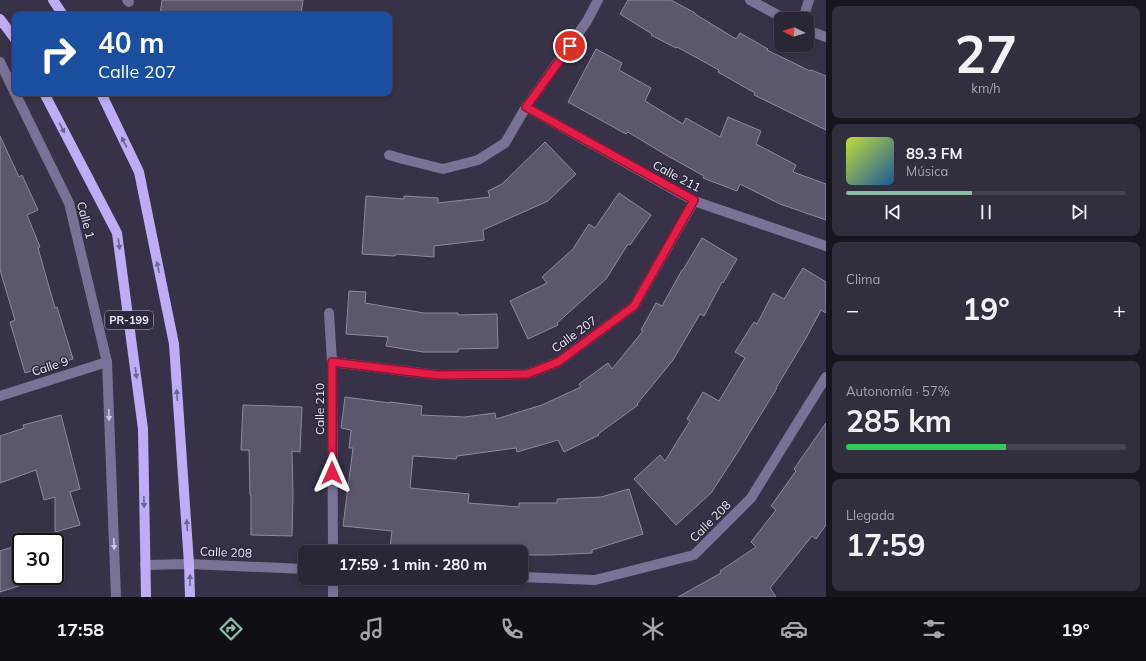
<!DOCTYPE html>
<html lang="es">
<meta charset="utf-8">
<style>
body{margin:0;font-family:Mulish,sans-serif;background:#312e3d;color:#f1f3f6;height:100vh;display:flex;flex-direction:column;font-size:15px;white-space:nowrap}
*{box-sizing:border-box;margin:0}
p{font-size:13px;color:#a5a5ad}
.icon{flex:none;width:22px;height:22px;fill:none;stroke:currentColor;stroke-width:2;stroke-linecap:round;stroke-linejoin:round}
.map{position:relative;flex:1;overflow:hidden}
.drawer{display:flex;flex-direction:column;gap:6px;padding:6px;background:#17151d;width:320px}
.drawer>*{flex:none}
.banner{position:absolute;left:12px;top:12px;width:380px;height:84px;border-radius:8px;box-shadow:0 2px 6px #0003,0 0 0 1px #454350;background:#1a4fa0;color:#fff;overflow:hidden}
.needle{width:26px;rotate:275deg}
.tools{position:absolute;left:774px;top:12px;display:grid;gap:8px}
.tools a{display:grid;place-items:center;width:40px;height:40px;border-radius:8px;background:#292635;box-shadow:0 2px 6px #0003,0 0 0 1px #454350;font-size:20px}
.speed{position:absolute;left:12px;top:533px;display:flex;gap:8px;font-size:20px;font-weight:700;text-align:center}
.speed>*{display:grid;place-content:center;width:52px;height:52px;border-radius:50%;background:#292635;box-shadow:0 2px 6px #0003,0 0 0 1px #454350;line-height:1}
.speed .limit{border:2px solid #111;border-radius:6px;background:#fff;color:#111}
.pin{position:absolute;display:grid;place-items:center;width:34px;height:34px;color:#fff;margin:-17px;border:2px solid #fff;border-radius:50%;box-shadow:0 1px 4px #0007}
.me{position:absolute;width:44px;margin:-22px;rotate:0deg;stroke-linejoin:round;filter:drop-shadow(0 0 3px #0008)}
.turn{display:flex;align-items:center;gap:14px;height:84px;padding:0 20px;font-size:18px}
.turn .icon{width:52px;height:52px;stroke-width:2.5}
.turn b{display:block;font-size:28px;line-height:34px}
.big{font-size:30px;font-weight:700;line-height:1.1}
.drawer .tile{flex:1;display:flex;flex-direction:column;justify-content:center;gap:6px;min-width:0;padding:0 14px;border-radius:8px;background:#312e3d}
.drawer .dial{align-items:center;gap:0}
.dial b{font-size:52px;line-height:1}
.song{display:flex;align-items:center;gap:12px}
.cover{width:48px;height:48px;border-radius:6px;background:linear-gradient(135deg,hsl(70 70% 55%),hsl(210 70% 35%))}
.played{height:4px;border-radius:2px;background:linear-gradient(90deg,#8abfa5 45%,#454350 45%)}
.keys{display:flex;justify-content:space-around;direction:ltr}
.heat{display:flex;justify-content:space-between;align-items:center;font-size:22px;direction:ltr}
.charge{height:6px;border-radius:3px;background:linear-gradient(90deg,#34c759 57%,#454350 0)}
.trip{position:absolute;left:298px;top:545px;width:230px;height:40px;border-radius:8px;background:#292635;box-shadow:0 2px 6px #0003,0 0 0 1px #454350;font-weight:700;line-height:40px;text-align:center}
.tab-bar{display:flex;height:64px;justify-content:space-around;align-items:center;background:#100f15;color:#a5a5ad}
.tab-bar .icon{width:28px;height:28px}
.tab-bar .selected{color:#8abfa5}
.tab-bar b{font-size:18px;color:#f1f3f6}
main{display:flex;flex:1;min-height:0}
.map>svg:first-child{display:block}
</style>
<main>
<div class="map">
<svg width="826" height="597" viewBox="0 0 826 597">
<rect width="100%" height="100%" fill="#373247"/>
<g fill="#5c576d" stroke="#8e89a1">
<path d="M 162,0 L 303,0 L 301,15 L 160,15 Z"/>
<path d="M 628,0 L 671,0 L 695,13 L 695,14 L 736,39 L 740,33 L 768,49 L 767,50 L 810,71 L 811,70 L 826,76 L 826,130 L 754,95 L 755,93 L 718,72 L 719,70 L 677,47 L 676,48 L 651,35 L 652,34 L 620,14 Z"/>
<path d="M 596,49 L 622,63 L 619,70 L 651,88 L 645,101 L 683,124 L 686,118 L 720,137 L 728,117 L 761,131 L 756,144 L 796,165 L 793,172 L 826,184 L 826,220 L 780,204 L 740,184 L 737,191 L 703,178 L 704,176 L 666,155 L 628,132 L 626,134 L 568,102 Z"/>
<path d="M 0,136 L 19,177 L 22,175 L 38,210 L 27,215 L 40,247 L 38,248 L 55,308 L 57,307 L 73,359 L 25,373 L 10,322 L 15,320 L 0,270 Z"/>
<path d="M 545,142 L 576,174 L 548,201 L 483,230 L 484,240 L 434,246 L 434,257 L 396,254 L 395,256 L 362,254 L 366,196 L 404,199 L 404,196 L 438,198 L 438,203 L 490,197 L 488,191 L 502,184 Z"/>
<path d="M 619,193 L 651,215 L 630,245 L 628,244 L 606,279 L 557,323 L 558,325 L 528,339 L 510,301 L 547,283 L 542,277 L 573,249 L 589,224 L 595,228 Z"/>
<path d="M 702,238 L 737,259 L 723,283 L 722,282 L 704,316 L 700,314 L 673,360 L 637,404 L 638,405 L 598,434 L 599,435 L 564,452 L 558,440 L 517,452 L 516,448 L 457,456 L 456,459 L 413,456 L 410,488 L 469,494 L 468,503 L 519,507 L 519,503 L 557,503 L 557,499 L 601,497 L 629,489 L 643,534 L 592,550 L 592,553 L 549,555 L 521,555 L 521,552 L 469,552 L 426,548 L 426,550 L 390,547 L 392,531 L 343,526 L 353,448 L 349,448 L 351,430 L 341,428 L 345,397 L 390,403 L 390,402 L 422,406 L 421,415 L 464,417 L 495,413 L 496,419 L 542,405 L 581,387 L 579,384 L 608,363 L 612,369 L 643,331 L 641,330 L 656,303 L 662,306 L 682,270 L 683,270 Z"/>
<path d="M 803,268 L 826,282 L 826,313 L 821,310 L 806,338 L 776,388 L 777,388 L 739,450 L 711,493 L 676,525 L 634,479 L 660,455 L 665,461 L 690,421 L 687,419 L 703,392 L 719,401 L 745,358 L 735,352 L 754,322 L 757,324 L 773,293 L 784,299 Z"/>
<path d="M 349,291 L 366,292 L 365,303 L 424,313 L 458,313 L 458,315 L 497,314 L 498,348 L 458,349 L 458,352 L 423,352 L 386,346 L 388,337 L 346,334 Z"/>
<path d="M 243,405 L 302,407 L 300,452 L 292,451 L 293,495 L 292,536 L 251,535 L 251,495 L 250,495 L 249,450 L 241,450 Z"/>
<path d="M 61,415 L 80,489 L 70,492 L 80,525 L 55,532 L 55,497 L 44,500 L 36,470 L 0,483 L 0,436 L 24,428 L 23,425 Z"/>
<path d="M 826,423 L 826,525 L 816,539 L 812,536 L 770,588 L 776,597 L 678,597 L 721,573 L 720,571 L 756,547 L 751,542 L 776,510 L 771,506 L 796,471 L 794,469 Z"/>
<path d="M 21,544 L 21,582 L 22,585 L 0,592 L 0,551 Z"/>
</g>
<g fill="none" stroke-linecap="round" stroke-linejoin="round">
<g stroke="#7a7296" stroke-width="10">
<path d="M 127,0 L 129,2"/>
<path d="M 750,0 L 785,19"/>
<path d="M 803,19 L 809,0"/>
<path d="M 807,30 L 826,37"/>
<path d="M 0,62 L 15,93"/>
<path d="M 15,93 L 69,203 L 107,362 L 116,597"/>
<path d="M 526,107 L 694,201 L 826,246"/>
<path d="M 389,155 L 403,159 L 443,169 L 478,160 L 505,143 L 526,107 L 587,21 L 598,0"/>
<path d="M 329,313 L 332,362 L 333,552"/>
<path d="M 332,362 L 438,375 L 527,374 L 558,362 L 634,306 L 694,201"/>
<path d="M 0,396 L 107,362"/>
<path d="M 145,565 L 189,564 L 305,569"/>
<path d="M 521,577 L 595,580 L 694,555 L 751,498 L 826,377"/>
<path d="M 333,578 L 333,597"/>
</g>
<g stroke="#beacf7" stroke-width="10">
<path d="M 53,0 L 63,15"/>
<path d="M 0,19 L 15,39"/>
<path d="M 44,93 L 117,233 L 143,429 L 146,597"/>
<path d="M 101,93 L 139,172 L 174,344 L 189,564 L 190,597"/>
</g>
</g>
<defs><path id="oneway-solid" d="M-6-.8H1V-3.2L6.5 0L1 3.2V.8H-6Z"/></defs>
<g fill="#6e6390">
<use href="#oneway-solid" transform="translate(62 128) rotate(62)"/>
<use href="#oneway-solid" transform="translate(124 142) rotate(-116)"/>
<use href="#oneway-solid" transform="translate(119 244) rotate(83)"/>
<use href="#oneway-solid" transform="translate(158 267) rotate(-102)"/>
<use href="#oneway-solid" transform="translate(136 373) rotate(83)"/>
<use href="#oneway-solid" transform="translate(177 395) rotate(-94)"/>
<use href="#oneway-solid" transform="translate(144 502) rotate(89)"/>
<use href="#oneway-solid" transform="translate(187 525) rotate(-94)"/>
<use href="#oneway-solid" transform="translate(190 580) rotate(-90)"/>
</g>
<g fill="#cdc8dd">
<use href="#oneway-solid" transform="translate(109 415) rotate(88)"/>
<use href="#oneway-solid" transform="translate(114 544) rotate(88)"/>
</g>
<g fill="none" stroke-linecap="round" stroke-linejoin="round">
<defs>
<path id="route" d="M 332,473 L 332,362 L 438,375 L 527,374 L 558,362 L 634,306 L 694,200 L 526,107 L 570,46"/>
</defs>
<use href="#route" stroke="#92132f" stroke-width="10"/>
<use href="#route" stroke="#e11d48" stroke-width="7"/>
</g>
<g text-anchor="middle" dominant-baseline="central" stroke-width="3" stroke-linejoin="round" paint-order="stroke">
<rect fill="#2d283c" stroke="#b6b2c2" stroke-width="1" x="105" y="311" width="48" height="18" rx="3"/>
<g font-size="11" font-weight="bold" fill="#f0edfb">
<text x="129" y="320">PR-199</text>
</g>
<g font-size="12" fill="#f0edfb" stroke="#2d283c">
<text transform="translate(677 176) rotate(28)">Calle 211</text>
<text transform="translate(86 220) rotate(75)">Calle 1</text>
<text transform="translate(574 334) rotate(-36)">Calle 207</text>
<text transform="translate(50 366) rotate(-18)">Calle 9</text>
<text transform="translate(319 409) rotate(-90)">Calle 210</text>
<text transform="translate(710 521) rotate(-45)">Calle 208</text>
<text transform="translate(226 552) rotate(2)">Calle 208</text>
</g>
</g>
</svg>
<div class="tools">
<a><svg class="needle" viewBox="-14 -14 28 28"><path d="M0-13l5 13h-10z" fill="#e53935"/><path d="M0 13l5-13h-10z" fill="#a5a5ad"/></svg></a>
</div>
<div class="speed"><div class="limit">30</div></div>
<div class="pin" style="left:570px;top:46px;background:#d93025"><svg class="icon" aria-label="arrive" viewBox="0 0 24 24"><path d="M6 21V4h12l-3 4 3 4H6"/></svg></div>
<svg class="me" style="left:332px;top:473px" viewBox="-20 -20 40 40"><path d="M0-17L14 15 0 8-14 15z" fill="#e11d48" stroke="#fff" stroke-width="4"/></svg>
<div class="trip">17:59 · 1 min · 280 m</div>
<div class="banner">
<div class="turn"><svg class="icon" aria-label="right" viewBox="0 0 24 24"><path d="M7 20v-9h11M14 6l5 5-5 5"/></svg><div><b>40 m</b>Calle 207</div></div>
</div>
</div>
<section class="drawer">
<div class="tile dial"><b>27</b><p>km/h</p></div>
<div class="tile">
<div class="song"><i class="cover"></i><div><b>89.3 FM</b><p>Música</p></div></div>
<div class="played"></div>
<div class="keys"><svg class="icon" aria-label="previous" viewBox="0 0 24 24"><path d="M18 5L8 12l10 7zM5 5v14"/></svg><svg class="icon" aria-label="pause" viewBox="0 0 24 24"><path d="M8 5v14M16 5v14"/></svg><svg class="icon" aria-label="next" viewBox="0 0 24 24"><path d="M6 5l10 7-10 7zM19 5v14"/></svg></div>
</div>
<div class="tile"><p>Clima</p>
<div class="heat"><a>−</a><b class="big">19°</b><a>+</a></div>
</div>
<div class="tile"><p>Autonomía · 57%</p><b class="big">285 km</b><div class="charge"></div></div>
<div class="tile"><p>Llegada</p><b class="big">17:59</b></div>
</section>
</main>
<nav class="tab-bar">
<b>17:58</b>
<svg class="icon selected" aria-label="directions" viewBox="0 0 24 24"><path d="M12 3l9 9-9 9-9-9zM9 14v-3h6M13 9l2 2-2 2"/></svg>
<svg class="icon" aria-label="music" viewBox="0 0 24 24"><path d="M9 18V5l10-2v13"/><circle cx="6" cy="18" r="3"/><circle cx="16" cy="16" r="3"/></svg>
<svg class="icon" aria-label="phone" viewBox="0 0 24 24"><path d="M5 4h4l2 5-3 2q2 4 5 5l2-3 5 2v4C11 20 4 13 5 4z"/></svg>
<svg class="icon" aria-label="climate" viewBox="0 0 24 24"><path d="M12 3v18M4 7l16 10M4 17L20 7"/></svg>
<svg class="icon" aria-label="car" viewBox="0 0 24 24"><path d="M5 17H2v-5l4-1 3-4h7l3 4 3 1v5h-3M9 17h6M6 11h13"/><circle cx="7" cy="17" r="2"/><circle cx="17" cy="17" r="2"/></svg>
<svg class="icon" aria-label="filters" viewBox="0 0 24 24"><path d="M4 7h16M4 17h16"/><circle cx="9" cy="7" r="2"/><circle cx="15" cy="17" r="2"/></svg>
<b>19°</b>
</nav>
